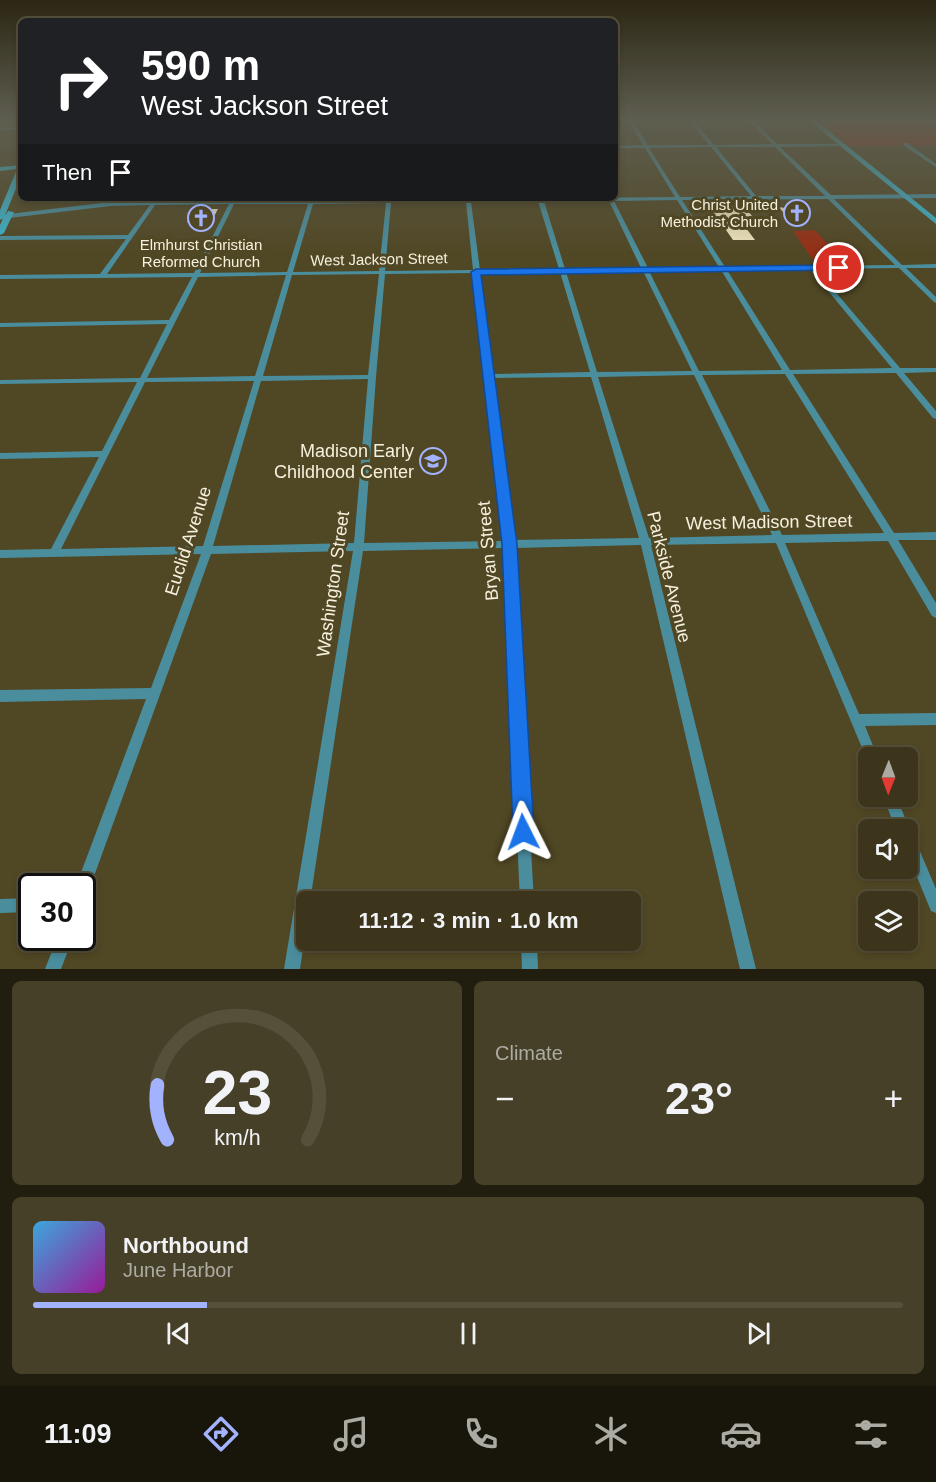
<!DOCTYPE html>
<meta charset="utf-8">
<style>
body{margin:0;font-family:Arial,sans-serif;background:#474028;color:#f1f3f6;height:100vh;display:flex;flex-direction:column;font-size:22px;white-space:nowrap}
*{box-sizing:border-box;margin:0}
p{font-size:20px;color:#acaba3}
.icon{flex:none;width:33px;height:33px;fill:none;stroke:currentColor;stroke-width:2;stroke-linecap:round;stroke-linejoin:round}
.map{position:relative;height:969px;overflow:hidden}
.sheet{display:flex;flex-direction:column;gap:12px;padding:12px;background:#211d0f;flex:1}
.sheet>*{flex:none}
.top-card{position:absolute;left:18px;top:18px;width:600px;height:183px;border-radius:9px;box-shadow:0 3px 9px #0003,0 0 0 2px #55503a;background:#202124;color:#fff;overflow:hidden}
.needle{width:39px;rotate:181deg}
.tools{position:absolute;left:858px;top:747px;display:grid;gap:12px}
.tools a{display:grid;place-items:center;width:60px;height:60px;border-radius:9px;background:#3c351b;box-shadow:0 3px 9px #0003,0 0 0 2px #55503a;font-size:30px}
.speed{position:absolute;left:18px;top:873px;display:flex;gap:12px;font-size:30px;font-weight:700;text-align:center}
.speed>*{display:grid;place-content:center;width:78px;height:78px;border-radius:50%;background:#3c351b;box-shadow:0 3px 9px #0003,0 0 0 2px #55503a;line-height:1}
.speed .limit{border:3px solid #111;border-radius:9px;background:#fff;color:#111}
.pin{position:absolute;display:grid;place-items:center;width:51px;height:51px;color:#fff;margin:-26px;border:3px solid #fff;border-radius:50%;box-shadow:0 2px 6px #0007}
.me{position:absolute;width:66px;margin:-33px;rotate:357deg;stroke-linejoin:round;filter:drop-shadow(0 0 4px #0008)}
.turn{display:flex;align-items:center;gap:21px;height:126px;padding:0 24px;font-size:27px}
.turn .icon{width:78px;height:78px;stroke-width:2.5}
.turn b{display:block;font-size:42px;line-height:51px}
.then{display:flex;align-items:center;height:57px;padding:0 24px;background:#0003;gap:12px;font-size:22px}
.big{font-size:45px;font-weight:700;line-height:1.1}
.sheet .card{flex:1;display:flex;flex-direction:column;justify-content:center;gap:9px;min-width:0;padding:0 21px;border-radius:9px;background:#474028}
.sheet .dial{align-items:center;gap:0}
.dial svg{height:156px;overflow:visible;fill:none;stroke:#55503a;stroke-width:7;stroke-linecap:round;text-anchor:middle}
.dial text{fill:#f1f3f6;stroke:none}
.song{display:flex;align-items:center;gap:18px}
.cover{width:72px;height:72px;border-radius:9px;background:linear-gradient(135deg,hsl(200 70% 55%),hsl(300 70% 35%))}
.played{height:6px;border-radius:3px;background:linear-gradient(90deg,#a3b2fd 20%,#55503a 20%)}
.keys{display:flex;justify-content:space-around;direction:ltr}
.heat{display:flex;justify-content:space-between;align-items:center;font-size:33px;direction:ltr}
.sheet .tiles{flex:1;display:grid;gap:12px;grid-template-columns:1fr 1fr}
.card:last-child{grid-column:span 2}
.trip{position:absolute;left:296px;top:891px;width:345px;height:60px;border-radius:9px;background:#3c351b;box-shadow:0 3px 9px #0003,0 0 0 2px #55503a;font-weight:700;line-height:60px;text-align:center}
.tabs{display:flex;height:96px;justify-content:space-around;align-items:center;background:#18150b;color:#acaba3}
.tabs .icon{width:42px;height:42px}
.tabs .current{color:#a3b2fd}
.tabs b{font-size:27px;color:#f1f3f6}
.map>svg:first-child{display:block}
</style>
<div class="map">
<svg width="936" height="969" viewBox="0 0 936 969">
<rect width="100%" height="100%" fill="#504724"/>
<g fill="#962f15">
<path d="M 817,119 L 936,119 L 936,145 L 846,146 L 844,142 Z"/>
<path d="M 815,230 L 840,258 L 813,260 L 793,231 Z"/>
</g>
<g fill="#f4e9c1">
<path d="M 706,206 L 745,207 L 755,220 L 740,220 L 755,240 L 733,240 L 719,220 L 712,221 L 704,208 L 707,208 Z"/>
<path d="M 779,207 L 796,210 L 806,221 L 796,221 L 791,216 L 786,216 Z"/>
<path d="M 203,209 L 218,209 L 211,222 L 187,222 L 196,210 Z"/>
</g>
<g fill="none" stroke-linecap="round" stroke-linejoin="round">
<g fill="#4a8e9e" fill-rule="evenodd">
<path d="M 627,119 L 631,119 L 648,145 L 709,145 L 688,119 L 692,119 L 714,145 L 772,144 L 747,119 L 752,119 L 777,144 L 844,144 L 842,146 L 780,147 L 831,195 L 936,194 L 936,198 L 834,199 L 902,265 L 936,264 L 936,268 L 906,268 L 936,297 L 936,303 L 934,302 L 899,268 L 816,269 L 900,368 L 936,368 L 936,372 L 904,373 L 936,411 L 936,419 L 933,418 L 896,373 L 793,374 L 894,533 L 936,532 L 936,540 L 898,540 L 936,603 L 936,618 L 932,616 L 888,541 L 785,543 L 859,714 L 936,713 L 936,725 L 865,726 L 878,758 L 868,758 L 868,762 L 776,543 L 651,545 L 756,969 L 740,969 L 641,545 L 514,548 L 534,902 L 520,902 L 504,548 L 363,551 L 310,902 L 306,902 L 306,928 L 300,969 L 284,969 L 353,551 L 211,554 L 89,890 L 87,895 L 82,897 L 82,886 L 76,886 L 146,699 L 0,702 L 0,690 L 151,688 L 201,554 L 0,558 L 0,550 L 51,549 L 99,457 L 0,459 L 0,453 L 102,451 L 137,382 L 0,384 L 0,380 L 140,378 L 167,324 L 0,327 L 0,323 L 169,320 L 192,277 L 0,279 L 0,275 L 100,274 L 126,239 L 0,240 L 0,236 L 128,235 L 150,205 L 111,206 L 0,219 L 0,215 L 111,202 L 152,202 L 155,198 L 160,199 L 157,202 L 231,201 L 234,198 L 236,199 L 236,201 L 309,201 L 309,198 L 315,198 L 314,200 L 675,197 L 645,148 L 615,148 L 615,146 L 643,145 ZM 711,147 L 751,196 L 680,197 L 649,148 ZM 716,147 L 775,147 L 825,196 L 756,196 ZM 828,199 L 895,265 L 725,267 L 682,200 ZM 677,200 L 719,267 L 648,268 L 614,201 ZM 538,201 L 559,269 L 480,270 L 471,202 ZM 544,201 L 609,201 L 641,268 L 565,269 ZM 466,202 L 473,270 L 385,271 L 391,203 ZM 386,203 L 379,271 L 293,272 L 313,204 ZM 229,204 L 194,273 L 107,274 L 155,205 ZM 234,204 L 308,204 L 287,272 L 200,273 ZM 810,269 L 892,368 L 790,370 L 727,270 ZM 721,270 L 782,370 L 699,371 L 649,271 ZM 643,271 L 692,371 L 597,372 L 566,272 ZM 560,272 L 590,372 L 493,374 L 480,273 ZM 474,273 L 504,541 L 364,543 L 376,377 L 385,274 ZM 379,274 L 368,375 L 263,376 L 292,275 ZM 286,275 L 255,376 L 147,378 L 198,277 ZM 785,374 L 884,533 L 782,535 L 702,375 ZM 694,375 L 772,535 L 649,538 L 598,377 ZM 591,377 L 639,538 L 513,540 L 493,378 ZM 368,379 L 354,543 L 213,546 L 261,381 ZM 254,381 L 203,546 L 61,549 L 145,382 Z"/>
<path d="M 21,126 L 21,128 L 0,131 L 0,129 Z"/>
<path d="M 903,143 L 907,143 L 936,164 L 936,167 L 903,145 Z"/>
<path d="M 883,796 L 896,796 L 910,830 L 908,833 L 913,835 L 936,889 L 936,913 L 931,911 L 908,855 L 908,830 L 896,830 Z"/>
<path d="M 32,898 L 32,912 L 0,913 L 0,899 Z"/>
<path d="M 57,938 L 73,938 L 61,969 L 45,969 Z"/>
<path d="M 521,940 L 537,940 L 538,969 L 522,969 Z"/>
</g>
<g fill="#3cb5cf" fill-rule="evenodd">
<path d="M 807,119 L 814,119 L 936,218 L 936,224 Z"/>
<path d="M 21,165 L 21,176 L 4,218 L 8,211 L 14,212 L 4,233 L 0,235 L 0,225 L 3,218 L 0,220 L 0,210 L 17,169 L 0,171 L 0,167 Z"/>
</g>
</g>
<linearGradient id="sky" x2="0" y2="1"><stop stop-color="#2c2714"/><stop offset="0.47" stop-color="#5e5e50"/><stop offset="1" stop-color="#5e5e50" stop-opacity="0"/></linearGradient>
<rect width="936" height="255" fill="url(#sky)"/>
<path fill="#1a73e8" stroke="#114b97" stroke-width="1.5" d="M 839,265 L 842,266 L 842,270 L 481,275 L 517,544 L 534,832 L 531,839 L 523,842 L 516,839 L 513,832 L 502,544 L 471,272 L 476,269 Z"/>
<defs>
<symbol id="church-ring" viewBox="-11 -11 22 22"><circle r="9.5" fill="#504724" stroke="#a3b2fd" stroke-width="1.5"/><path d="M-1.2-6h2.4v3.5h3.3v2.4h-3.3V6h-2.4V-.1h-3.3v-2.4h3.3Z" fill="#a3b2fd"/></symbol>
<symbol id="school-ring" viewBox="-11 -11 22 22"><circle r="9.5" fill="#504724" stroke="#a3b2fd" stroke-width="1.5"/><path d="M0-5L7-2L0 1L-7-2ZM-4 1L0 2.5L4 1V4Q0 6-4 4Z" fill="#a3b2fd"/></symbol>
</defs>
<g fill-rule="evenodd">
<use href="#church-ring" x="782" y="198" width="30" height="30"/>
<use href="#church-ring" x="186" y="203" width="30" height="30"/>
<use href="#school-ring" x="418" y="446" width="30" height="30"/>
</g>
<g text-anchor="middle" dominant-baseline="central" stroke-width="6" stroke-linejoin="round" paint-order="stroke">
<g font-size="15" fill="#f6f1de" stroke="#504724" text-anchor="end">
<text x="778" y="204">Christ United<tspan x="778" dy="17">Methodist Church</tspan></text>
<text x="201" y="244" text-anchor="middle">Elmhurst Christian<tspan x="201" dy="17">Reformed Church</tspan></text>
</g>
<g font-size="15" fill="#f6f1de" stroke="#504724">
<text transform="translate(379 259) rotate(-1)">West Jackson Street</text>
</g>
<g font-size="18" fill="#f6f1de" stroke="#504724" text-anchor="end">
<text x="414" y="451">Madison Early<tspan x="414" dy="21">Childhood Center</tspan></text>
</g>
<g font-size="18" fill="#f6f1de" stroke="#504724">
<text transform="translate(769 522) rotate(-1)">West Madison Street</text>
<text transform="translate(188 541) rotate(-72)">Euclid Avenue</text>
<text transform="translate(488 551) rotate(-95)">Bryan Street</text>
<text transform="translate(669 577) rotate(76)">Parkside Avenue</text>
<text transform="translate(333 584) rotate(-82)">Washington Street</text>
</g>
</g>
</svg>
<div class="tools">
<a><svg class="needle" viewBox="-14 -14 28 28"><path d="M0-13l5 13h-10z" fill="#e53935"/><path d="M0 13l5-13h-10z" fill="#acaba3"/></svg></a>
<a><svg class="icon" aria-label="sound" viewBox="0 0 24 24"><path d="M4 9h4l5-4v14l-5-4H4zM17 9q2 3 0 6"/></svg></a>
<a><svg class="icon" aria-label="layers" viewBox="0 0 24 24"><path d="M12 4l9 5-9 5-9-5zM3 14l9 5 9-5"/></svg></a>
</div>
<div class="speed"><div class="limit">30</div></div>
<div class="pin" style="left:839px;top:268px;background:#d93025"><svg class="icon" aria-label="arrive" viewBox="0 0 24 24"><path d="M6 21V4h12l-3 4 3 4H6"/></svg></div>
<svg class="me" style="left:523px;top:832px" viewBox="-20 -20 40 40"><path d="M0-17L14 15 0 8-14 15z" fill="#1a73e8" stroke="#fff" stroke-width="4"/></svg>
<div class="trip">11:12 · 3 min · 1.0 km</div>
<div class="top-card">
<div class="turn"><svg class="icon" aria-label="right" viewBox="0 0 24 24"><path d="M7 20v-9h11M14 6l5 5-5 5"/></svg><div><b>590 m</b>West Jackson Street</div></div>
<div class="then">Then<svg class="icon" aria-label="arrive" viewBox="0 0 24 24"><path d="M6 21V4h12l-3 4 3 4H6"/></svg></div>
</div>
</div>
<section class="sheet">
<div class="tiles">
<div class="card dial"><svg viewBox="0 0 100 80">
<path d="M14 69A42 42 0 1 1 86 69"/>
<path d="M14 69A42 42 0 0 1 9 41" stroke="#a3b2fd"/>
<text x="50" y="56" font-size="32" font-weight="700">23</text>
<text x="50" y="72" font-size="11">km/h</text>
</svg></div>
<div class="card"><p>Climate</p>
<div class="heat"><a>−</a><b class="big">23°</b><a>+</a></div>
</div>
<div class="card">
<div class="song"><i class="cover"></i><div><b>Northbound</b><p>June Harbor</p></div></div>
<div class="played"></div>
<div class="keys"><svg class="icon" aria-label="previous" viewBox="0 0 24 24"><path d="M18 5L8 12l10 7zM5 5v14"/></svg><svg class="icon" aria-label="pause" viewBox="0 0 24 24"><path d="M8 5v14M16 5v14"/></svg><svg class="icon" aria-label="next" viewBox="0 0 24 24"><path d="M6 5l10 7-10 7zM19 5v14"/></svg></div>
</div>
</div>
</section>
<nav class="tabs">
<b>11:09</b>
<svg class="icon current" aria-label="directions" viewBox="0 0 24 24"><path d="M12 3l9 9-9 9-9-9zM9 14v-3h6M13 9l2 2-2 2"/></svg>
<svg class="icon" aria-label="music" viewBox="0 0 24 24"><path d="M9 18V5l10-2v13"/><circle cx="6" cy="18" r="3"/><circle cx="16" cy="16" r="3"/></svg>
<svg class="icon" aria-label="phone" viewBox="0 0 24 24"><path d="M5 4h4l2 5-3 2q2 4 5 5l2-3 5 2v4C11 20 4 13 5 4z"/></svg>
<svg class="icon" aria-label="climate" viewBox="0 0 24 24"><path d="M12 3v18M4 7l16 10M4 17L20 7"/></svg>
<svg class="icon" aria-label="car" viewBox="0 0 24 24"><path d="M5 17H2v-5l4-1 3-4h7l3 4 3 1v5h-3M9 17h6M6 11h13"/><circle cx="7" cy="17" r="2"/><circle cx="17" cy="17" r="2"/></svg>
<svg class="icon" aria-label="filters" viewBox="0 0 24 24"><path d="M4 7h16M4 17h16"/><circle cx="9" cy="7" r="2"/><circle cx="15" cy="17" r="2"/></svg>
</nav>
